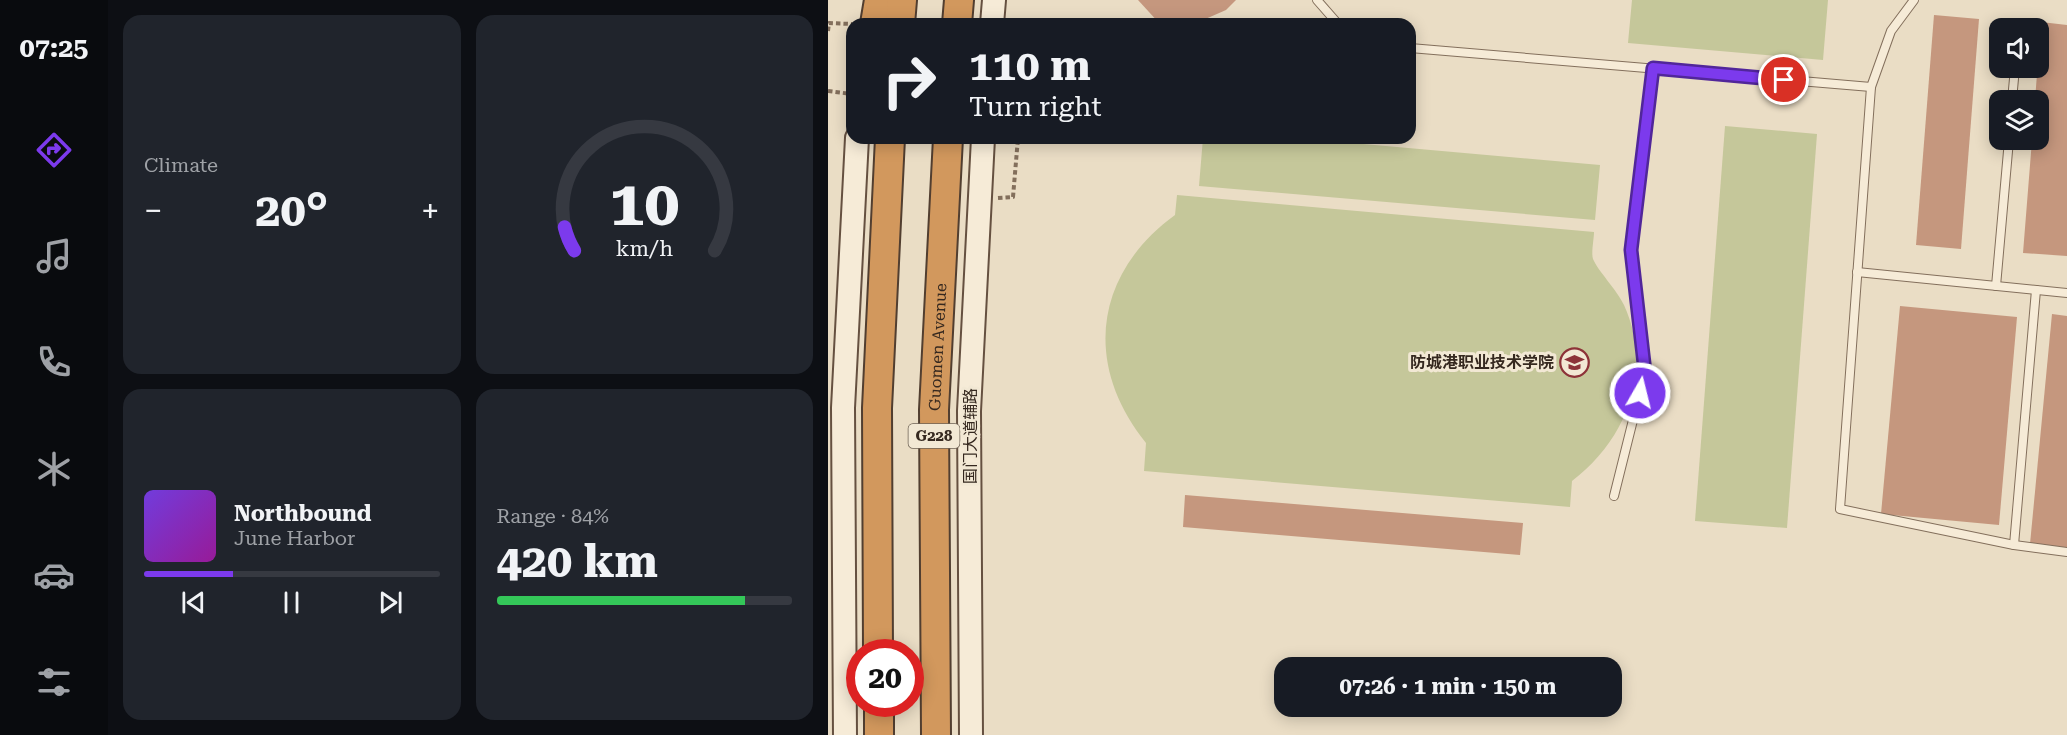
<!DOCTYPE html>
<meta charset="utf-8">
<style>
body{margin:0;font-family:"Roboto Serif","Noto Sans SC",serif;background:#20242c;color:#f1f3f6;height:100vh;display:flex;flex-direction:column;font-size:22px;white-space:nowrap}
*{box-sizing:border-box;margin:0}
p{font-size:20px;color:#9ea1a6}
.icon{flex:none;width:33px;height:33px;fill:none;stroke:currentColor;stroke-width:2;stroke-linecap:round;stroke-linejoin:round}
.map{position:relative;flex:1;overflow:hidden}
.details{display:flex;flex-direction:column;gap:15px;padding:15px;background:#0d0f14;width:720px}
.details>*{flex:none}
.banner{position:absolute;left:18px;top:18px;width:570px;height:126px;border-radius:18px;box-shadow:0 3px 15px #0003;background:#171b24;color:#f1f3f6;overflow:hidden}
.controls{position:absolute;left:1161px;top:18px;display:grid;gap:12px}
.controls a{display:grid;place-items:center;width:60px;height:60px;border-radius:12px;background:#171b24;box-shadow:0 3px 15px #0003;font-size:30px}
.speed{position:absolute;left:18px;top:639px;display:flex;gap:12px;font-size:30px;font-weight:700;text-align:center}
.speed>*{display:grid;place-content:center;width:78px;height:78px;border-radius:50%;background:#171b24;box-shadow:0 3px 15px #0003;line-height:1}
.speed .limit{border:9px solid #d22;background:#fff;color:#111}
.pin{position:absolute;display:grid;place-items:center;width:51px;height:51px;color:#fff;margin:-26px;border:3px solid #fff;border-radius:50%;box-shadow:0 2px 6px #0007}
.me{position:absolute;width:66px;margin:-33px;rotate:8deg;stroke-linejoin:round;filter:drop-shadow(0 0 4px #0008)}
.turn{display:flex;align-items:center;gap:21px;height:126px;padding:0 24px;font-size:27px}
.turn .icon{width:78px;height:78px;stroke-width:2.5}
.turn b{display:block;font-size:42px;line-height:51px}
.big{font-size:45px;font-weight:700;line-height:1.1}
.details .tile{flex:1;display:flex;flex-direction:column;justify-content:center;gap:9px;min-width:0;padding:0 21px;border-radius:18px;background:#20242c}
.details .dial{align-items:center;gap:0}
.dial svg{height:156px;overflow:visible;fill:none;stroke:#363941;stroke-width:7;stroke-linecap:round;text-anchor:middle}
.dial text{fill:#f1f3f6;stroke:none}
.song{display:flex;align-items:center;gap:18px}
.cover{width:72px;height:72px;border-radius:9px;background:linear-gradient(135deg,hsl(260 70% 55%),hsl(300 70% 35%))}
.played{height:6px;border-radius:3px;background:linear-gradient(90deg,#7c3aed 30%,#363941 30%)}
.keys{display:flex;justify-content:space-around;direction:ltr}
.heat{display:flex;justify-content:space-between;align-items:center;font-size:33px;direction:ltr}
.charge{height:9px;border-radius:4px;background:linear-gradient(90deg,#34c759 84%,#363941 0)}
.details .tiles{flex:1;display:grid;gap:15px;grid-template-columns:repeat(2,1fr)}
.trip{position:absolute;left:446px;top:657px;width:348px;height:60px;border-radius:18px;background:#171b24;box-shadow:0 3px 15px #0003;font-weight:700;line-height:60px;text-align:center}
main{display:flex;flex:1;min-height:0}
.tab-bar{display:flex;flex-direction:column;width:108px;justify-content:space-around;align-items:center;background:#090b0e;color:#9ea1a6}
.tab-bar .icon{width:42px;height:42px}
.tab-bar .active{color:#7c3aed}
.tab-bar b{font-size:27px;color:#f1f3f6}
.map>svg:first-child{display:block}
</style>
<main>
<nav class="tab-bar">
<b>07:25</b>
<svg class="icon active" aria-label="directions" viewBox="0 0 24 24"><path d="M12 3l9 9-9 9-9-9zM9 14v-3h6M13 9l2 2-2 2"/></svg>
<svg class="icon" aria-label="music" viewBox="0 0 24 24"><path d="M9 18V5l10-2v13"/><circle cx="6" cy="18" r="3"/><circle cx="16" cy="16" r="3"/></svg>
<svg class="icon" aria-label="phone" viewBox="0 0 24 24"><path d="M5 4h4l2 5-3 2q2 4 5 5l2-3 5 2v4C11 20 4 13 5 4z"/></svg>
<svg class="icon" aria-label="climate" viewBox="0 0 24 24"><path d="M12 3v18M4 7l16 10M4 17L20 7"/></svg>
<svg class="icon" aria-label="car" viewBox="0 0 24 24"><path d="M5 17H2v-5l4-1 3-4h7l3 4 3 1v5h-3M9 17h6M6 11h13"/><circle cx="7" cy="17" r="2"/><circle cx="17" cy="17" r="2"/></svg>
<svg class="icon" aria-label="filters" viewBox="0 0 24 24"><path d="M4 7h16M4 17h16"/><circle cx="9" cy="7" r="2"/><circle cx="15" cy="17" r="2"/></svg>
</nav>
<section class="details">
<div class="tiles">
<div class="tile"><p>Climate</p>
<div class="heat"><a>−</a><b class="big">20°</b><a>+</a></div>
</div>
<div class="tile dial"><svg viewBox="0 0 100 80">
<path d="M14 69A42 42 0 1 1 86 69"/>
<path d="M14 69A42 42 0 0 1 9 57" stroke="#7c3aed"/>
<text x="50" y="56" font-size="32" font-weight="700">10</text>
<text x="50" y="72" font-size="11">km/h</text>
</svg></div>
<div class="tile">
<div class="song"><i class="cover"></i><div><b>Northbound</b><p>June Harbor</p></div></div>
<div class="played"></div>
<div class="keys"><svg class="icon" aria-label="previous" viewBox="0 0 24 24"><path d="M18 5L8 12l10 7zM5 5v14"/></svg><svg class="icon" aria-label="pause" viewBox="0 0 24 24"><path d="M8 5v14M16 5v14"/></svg><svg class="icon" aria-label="next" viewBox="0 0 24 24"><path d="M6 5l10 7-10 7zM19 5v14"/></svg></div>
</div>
<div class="tile"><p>Range · 84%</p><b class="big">420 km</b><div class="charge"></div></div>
</div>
</section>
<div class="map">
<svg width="1239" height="735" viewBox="0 0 1239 735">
<rect width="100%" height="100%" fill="#eaddc5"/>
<g fill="#c5c79a">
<path d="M 804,0 L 1000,0 L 995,60 L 800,43 Z"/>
<path d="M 897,126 L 989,134 L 959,528 L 867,521 Z"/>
<path d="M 375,138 L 468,138 L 772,165 L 767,220 L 371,186 Z"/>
<path d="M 349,195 L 766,232 C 766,239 763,253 765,259 C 770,271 789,290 796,305 C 826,371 798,440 744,481 L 742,507 L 316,471 L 318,443 C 255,365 266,274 347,215 Z"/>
</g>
<g fill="#c5977e">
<path d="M 310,0 L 408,0 L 398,10 L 366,24 L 332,24 Z"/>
<path d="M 1106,15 L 1151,19 L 1133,249 L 1088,245 Z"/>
<path d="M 1213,22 L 1239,25 L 1239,256 L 1195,253 L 1204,140 L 1210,140 L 1210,100 L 1207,100 Z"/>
<path d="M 1072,306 L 1189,317 L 1171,525 L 1053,514 Z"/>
<path d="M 1224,314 L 1239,316 L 1239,548 L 1202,544 Z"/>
<path d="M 357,495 L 695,523 L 692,555 L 355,527 Z"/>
</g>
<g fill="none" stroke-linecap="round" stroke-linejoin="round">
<defs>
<g id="lane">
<path d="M 489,0 L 510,24"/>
<path d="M 1086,0 L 1063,31 L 1043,87 L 1012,509 L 1186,545 L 1239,552"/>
<path d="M 582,48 L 1043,87"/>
<path d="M 1184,100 L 1187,68"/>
<path d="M 1029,272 L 1239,293"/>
<path d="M 1168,286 L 1181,140"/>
<path d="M 786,496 L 817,372 L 803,250 L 825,68"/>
<path d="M 1186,545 L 1208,290"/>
</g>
<g id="secondary">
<path d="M 164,24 L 166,0"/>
<path d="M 17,735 L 15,408 L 29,138"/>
<path d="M 143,735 L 141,411 L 155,138"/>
</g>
<g id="highway">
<path d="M 47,24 L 51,0"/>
<path d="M 72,24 L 74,0"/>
<path d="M 129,24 L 131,0"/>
<path d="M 50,652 L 49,408 L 62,138"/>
<path d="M 51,704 L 51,735"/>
<path id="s1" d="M 108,735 L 106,410 L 120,138"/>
</g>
</defs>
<use href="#lane" stroke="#836f5c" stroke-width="10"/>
<use href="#secondary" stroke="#655040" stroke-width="26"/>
<use href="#highway" stroke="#513e30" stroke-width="32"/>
<g stroke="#836f5c" stroke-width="4" stroke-dasharray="4.5 3" stroke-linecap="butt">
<path d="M 0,31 L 1,23 L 24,24"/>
<path d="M 0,91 L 24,94"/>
<path d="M 170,198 L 185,197 L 190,138"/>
</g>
<use href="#lane" stroke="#f6ebd7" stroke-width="8"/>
<use href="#secondary" stroke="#f6ebd7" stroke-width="22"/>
<use href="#highway" stroke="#d2985d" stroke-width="28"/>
</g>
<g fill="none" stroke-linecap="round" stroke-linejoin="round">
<defs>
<path id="route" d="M 812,393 L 817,372 L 803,250 L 825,68 L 956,80"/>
</defs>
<use href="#route" stroke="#51269a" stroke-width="15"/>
<use href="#route" stroke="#7c3aed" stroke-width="10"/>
</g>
<defs>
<symbol id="university-ring" viewBox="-11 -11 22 22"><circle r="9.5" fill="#f2e8d4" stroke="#8d3238" stroke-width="1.5"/><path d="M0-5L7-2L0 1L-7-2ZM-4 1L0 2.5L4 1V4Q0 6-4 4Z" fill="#8d3238"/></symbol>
</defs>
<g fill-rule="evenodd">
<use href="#university-ring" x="730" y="346" width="33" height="33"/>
</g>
<g text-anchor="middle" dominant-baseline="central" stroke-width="6" stroke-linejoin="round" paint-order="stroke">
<rect fill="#f2e8d4" stroke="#6e6255" stroke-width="1.5" x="80.5" y="424" width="51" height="24" rx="4.5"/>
<g font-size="15" font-weight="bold" fill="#35281f">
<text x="106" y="436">G228</text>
</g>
<g font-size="16" fill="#35281f" stroke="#f2e8d4">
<text stroke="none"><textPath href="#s1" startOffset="388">Guomen Avenue</textPath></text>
<text transform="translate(142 436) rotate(-90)">国门大道辅路</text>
</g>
<g font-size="16" font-weight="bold" fill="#35281f" stroke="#f2e8d4" text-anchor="end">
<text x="726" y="362">防城港职业技术学院</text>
</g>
</g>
</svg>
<div class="controls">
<a><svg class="icon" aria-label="sound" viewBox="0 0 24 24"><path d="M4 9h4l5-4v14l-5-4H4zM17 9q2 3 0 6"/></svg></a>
<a><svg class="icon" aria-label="layers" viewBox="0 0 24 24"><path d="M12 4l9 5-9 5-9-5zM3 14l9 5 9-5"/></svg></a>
</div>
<div class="speed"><div class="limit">20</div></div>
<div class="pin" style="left:956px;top:80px;background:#d93025"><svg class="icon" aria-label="arrive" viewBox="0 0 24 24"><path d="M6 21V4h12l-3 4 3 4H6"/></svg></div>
<svg class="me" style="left:812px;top:393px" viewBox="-20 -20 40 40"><circle r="17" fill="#7c3aed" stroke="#fff" stroke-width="3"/><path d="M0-11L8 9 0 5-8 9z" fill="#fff"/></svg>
<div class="trip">07:26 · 1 min · 150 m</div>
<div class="banner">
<div class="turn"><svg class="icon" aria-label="right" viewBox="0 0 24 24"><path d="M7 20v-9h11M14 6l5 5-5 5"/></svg><div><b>110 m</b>Turn right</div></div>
</div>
</div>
</main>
